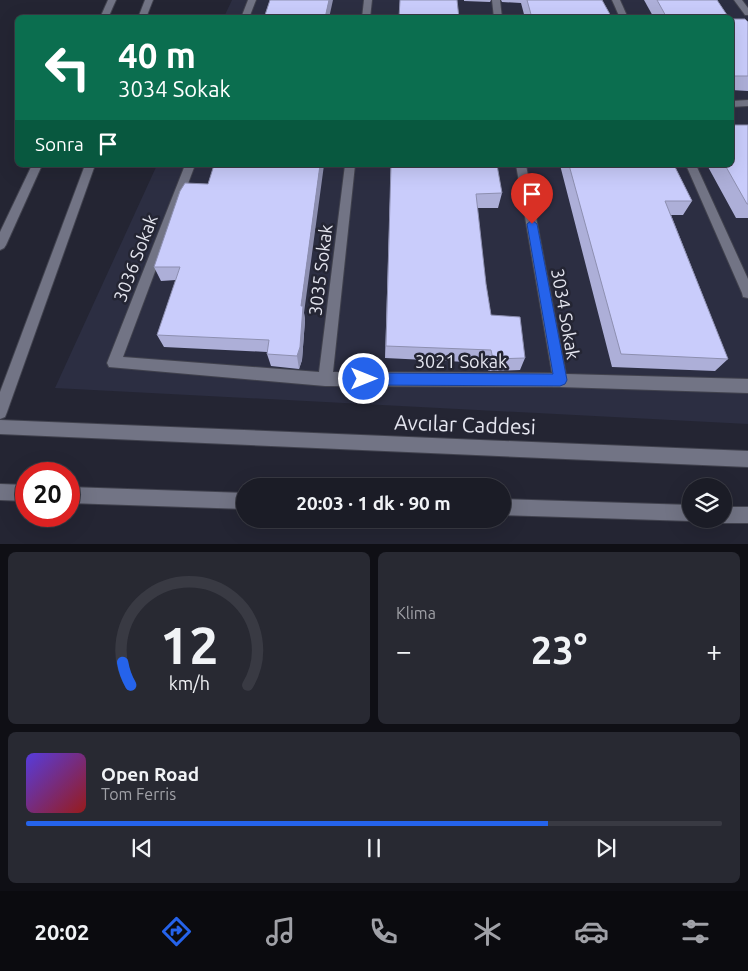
<!DOCTYPE html>
<html lang="tr">
<meta charset="utf-8">
<style>
body{margin:0;font-family:Ubuntu,sans-serif;background:#282932;color:#f1f3f6;height:100vh;display:flex;flex-direction:column;font-size:19px;white-space:nowrap}
*{box-sizing:border-box;margin:0}
p{font-size:16px;color:#a0a1a7}
.icon{flex:none;width:28px;height:28px;fill:none;stroke:currentColor;stroke-width:2;stroke-linecap:round;stroke-linejoin:round}
.map{position:relative;height:544px;overflow:hidden}
.details{display:flex;flex-direction:column;gap:8px;padding:8px;background:#0f0f15;flex:1}
.details>*{flex:none}
.banner{position:absolute;left:15px;top:15px;width:719px;height:152px;border-radius:8px;box-shadow:0 5px 20px #0002,0 0 0 1px #393a43;background:#0b6e4f;color:#fff;overflow:hidden}
.fabs{position:absolute;left:682px;top:478px;display:grid;gap:10px}
.fabs a{display:grid;place-items:center;width:50px;height:50px;border-radius:50%;background:#1b1c26;box-shadow:0 5px 20px #0002,0 0 0 1px #393a43;font-size:25px}
.speed{position:absolute;left:15px;top:462px;display:flex;gap:10px;font-size:25px;font-weight:700;text-align:center}
.speed>*{display:grid;place-content:center;width:65px;height:65px;border-radius:50%;background:#1b1c26;box-shadow:0 5px 20px #0002,0 0 0 1px #393a43;line-height:1}
.speed .limit{border:8px solid #d22;background:#fff;color:#111}
.pin{position:absolute;display:grid;place-items:center;width:42px;height:42px;color:#fff;margin:-51px -21px;border-radius:50% 50% 50% 0;rotate:-45deg;box-shadow:0 0 5px #0007}
.pin .icon{rotate:45deg}
.me{position:absolute;width:55px;margin:-28px;rotate:90deg;stroke-linejoin:round;filter:drop-shadow(0 0 4px #0008)}
.turn{display:flex;align-items:center;gap:18px;height:105px;padding:0 20px;font-size:22px}
.turn .icon{width:65px;height:65px;stroke-width:2.5}
.turn b{display:block;font-size:35px;line-height:42px}
.then{display:flex;align-items:center;height:48px;padding:0 20px;background:#0003;gap:10px;font-size:19px}
.big{font-size:38px;font-weight:700;line-height:1.1}
.details .card{flex:1;display:flex;flex-direction:column;justify-content:center;gap:8px;min-width:0;padding:0 18px;border-radius:8px;background:#282932}
.details .dial{align-items:center;gap:0}
.dial svg{height:130px;overflow:visible;fill:none;stroke:#393a43;stroke-width:7;stroke-linecap:round;text-anchor:middle}
.dial text{fill:#f1f3f6;stroke:none}
.song{display:flex;align-items:center;gap:15px}
.cover{width:60px;height:60px;border-radius:8px;background:linear-gradient(135deg,hsl(250 70% 55%),hsl(0 70% 35%))}
.played{height:5px;border-radius:2px;background:linear-gradient(90deg,#2563eb 75%,#393a43 75%)}
.keys{display:flex;justify-content:space-around;direction:ltr}
.heat{display:flex;justify-content:space-between;align-items:center;font-size:28px;direction:ltr}
.details .tiles{flex:1;display:grid;gap:8px;grid-template-columns:1fr 1fr}
.card:last-child{grid-column:span 2}
.trip{position:absolute;left:236px;top:478px;width:275px;height:50px;border-radius:25px;background:#1b1c26;box-shadow:0 5px 20px #0002,0 0 0 1px #393a43;font-weight:700;line-height:50px;text-align:center}
.dock{display:flex;height:80px;justify-content:space-around;align-items:center;background:#0b0b0f;color:#a0a1a7}
.dock .icon{width:35px;height:35px}
.dock .active{color:#2563eb}
.dock b{font-size:22px;color:#f1f3f6}
.map>svg:first-child{display:block}
</style>
<div class="map">
<svg width="748" height="544" viewBox="0 0 748 544">
<rect width="100%" height="100%" fill="#242533"/>
<path fill="#2c2e42" d="M 232,0 L 748,0 L 748,424 L 55,388 L 157,165 L 731,165 L 731,18 L 224,17 Z"/>
<g fill="none" stroke-linecap="round" stroke-linejoin="round">
<defs>
<g id="lane">
<path d="M 248,0 L 256,0 L 249,18 L 241,18 Z"/>
<path d="M 364,0 L 372,0 L 370,18 L 362,18 Z"/>
<path d="M 492,0 L 500,0 L 502,18 L 494,18 Z"/>
<path d="M 612,0 L 620,0 L 628,18 L 620,18 Z"/>
<path d="M 734,0 L 742,0 L 748,8 L 748,15 L 745,15 Z"/>
<path d="M 748,100 L 748,106 L 731,107 L 731,101 Z"/>
<path d="M 185,165 L 195,165 L 123,357 L 319,372 L 345,165 L 355,165 L 333,372 L 552,373 L 516,165 L 526,165 L 566,374 L 748,379 L 748,393 L 560,387 L 325,386 L 109,367 L 107,363 Z"/>
<path d="M 686,165 L 696,165 L 748,279 L 748,298 L 743,297 L 742,293 Z"/>
</g>
<g id="secondary">
<path d="M 108,0 L 116,0 L 108,18 L 100,18 Z"/>
<path d="M 145,0 L 153,0 L 146,18 L 138,18 Z"/>
<path d="M 32,165 L 42,165 L 6,245 L 4,248 L 0,250 L 0,232 Z"/>
<path d="M 85,165 L 95,165 L 7,412 L 5,417 L 0,419 L 0,392 Z"/>
<path d="M 0,420 L 748,451 L 748,467 L 0,434 Z"/>
<path d="M 0,484 L 26,485 L 26,501 L 0,500 Z"/>
<path d="M 69,487 L 245,493 L 245,509 L 69,503 Z"/>
<path d="M 502,499 L 691,505 L 691,519 L 697,519 L 691,521 L 502,515 Z"/>
<path d="M 724,507 L 748,507 L 748,523 L 724,523 L 718,521 L 717,519 L 724,519 Z"/>
</g>
</defs>
<use href="#lane" stroke="#41424e" stroke-width="2"/>
<use href="#secondary" stroke="#41424e" stroke-width="2"/>
<use href="#lane" fill="#727485" fill-rule="evenodd"/>
<use href="#secondary" fill="#727485" fill-rule="evenodd"/>
</g>
<g fill="#adafd8">
<path d="M 464,0 L 491,0 L 490,2 L 464,1 Z"/>
<path d="M 501,0 L 602,0 L 612,18 L 525,18 L 521,3 L 502,2 Z"/>
<path d="M 644,0 L 717,0 L 729,18 L 654,18 Z"/>
<path d="M 731,19 L 748,22 L 748,91 L 731,90 Z"/>
<path d="M 731,125 L 748,125 L 748,218 L 736,218 L 707,165 L 731,165 Z"/>
<path d="M 391,165 L 502,193 L 498,208 L 477,208 L 486,284 L 491,315 L 525,358 L 520,370 L 488,371 L 487,363 L 385,358 Z"/>
<path d="M 560,165 L 674,165 L 692,201 L 683,215 L 671,215 L 728,359 L 715,371 L 612,367 Z"/>
<path d="M 208,184 L 304,313 L 305,320 L 302,360 L 299,369 L 271,366 L 267,354 L 267,352 L 164,347 L 157,335 L 176,280 L 161,281 L 154,267 Z"/>
</g>
<g fill="#8d8fb0">
<path d="M 329,0 L 333,0 L 329,18 L 325,18 Z"/>
<path d="M 320,165 L 324,165 L 304,313 L 305,320 L 302,360 L 299,369 L 297,356 L 301,306 Z"/>
</g>
<g fill="#c9ccfb" stroke="#8d8fb0">
<path d="M 270,0 L 329,0 L 325,18 L 264,18 Z"/>
<path d="M 400,0 L 457,0 L 459,18 L 399,18 Z"/>
<path d="M 527,0 L 602,0 L 612,18 L 532,18 Z"/>
<path d="M 657,0 L 717,0 L 729,18 L 667,18 Z"/>
<path d="M 731,19 L 745,19 L 748,22 L 748,76 L 731,76 Z"/>
<path d="M 731,125 L 748,125 L 748,204 L 747,204 L 725,165 L 731,165 L 731,136 L 732,136 L 731,134 Z"/>
<path d="M 214,165 L 320,165 L 301,306 L 303,306 L 300,347 L 297,356 L 267,354 L 269,340 L 157,335 L 180,267 L 154,267 L 180,191 L 185,183 L 208,184 Z"/>
<path d="M 391,165 L 497,165 L 502,193 L 476,194 L 486,284 L 491,315 L 520,317 L 525,358 L 493,359 L 491,350 L 386,346 Z"/>
<path d="M 569,165 L 674,165 L 692,201 L 665,201 L 728,359 L 621,354 Z"/>
</g>
<path fill="#2563eb" stroke="#184099" d="M 532,220 L 537,224 L 567,380 L 565,384 L 560,386 L 364,385 L 360,384 L 358,379 L 360,375 L 364,373 L 553,374 L 527,224 Z"/>
<g text-anchor="middle" dominant-baseline="central" stroke-width="5" stroke-linejoin="round" paint-order="stroke">
<g font-size="18" fill="#e5e6f0" stroke="#242533">
<text transform="translate(135 258) rotate(-69)">3036 Sokak</text>
<text transform="translate(320 270) rotate(-83)">3035 Sokak</text>
<text transform="translate(566 314) rotate(80)">3034 Sokak</text>
<text x="461" y="361">3021 Sokak</text>
</g>
<g font-size="21" fill="#e5e6f0" stroke="#242533">
<text transform="translate(465 424) rotate(2)">Avcılar Caddesi</text>
</g>
</g>
</svg>
<div class="fabs">
<a><svg class="icon" aria-label="layers" viewBox="0 0 24 24"><path d="M12 4l9 5-9 5-9-5zM3 14l9 5 9-5"/></svg></a>
</div>
<div class="speed"><div class="limit">20</div></div>
<div class="pin" style="left:532px;top:224px;background:#d93025"><svg class="icon" aria-label="arrive" viewBox="0 0 24 24"><path d="M6 21V4h12l-3 4 3 4H6"/></svg></div>
<svg class="me" style="left:364px;top:379px" viewBox="-20 -20 40 40"><circle r="17" fill="#2563eb" stroke="#fff" stroke-width="3"/><path d="M0-11L8 9 0 5-8 9z" fill="#fff"/></svg>
<div class="trip">20:03 · 1 dk · 90 m</div>
<div class="banner">
<div class="turn"><svg class="icon" aria-label="left" viewBox="0 0 24 24"><path d="M17 20v-9H6M10 6l-5 5 5 5"/></svg><div><b>40 m</b>3034 Sokak</div></div>
<div class="then">Sonra<svg class="icon" aria-label="arrive" viewBox="0 0 24 24"><path d="M6 21V4h12l-3 4 3 4H6"/></svg></div>
</div>
</div>
<section class="details">
<div class="tiles">
<div class="card dial"><svg viewBox="0 0 100 80">
<path d="M14 69A42 42 0 1 1 86 69"/>
<path d="M14 69A42 42 0 0 1 9 55" stroke="#2563eb"/>
<text x="50" y="56" font-size="32" font-weight="700">12</text>
<text x="50" y="72" font-size="11">km/h</text>
</svg></div>
<div class="card"><p>Klima</p>
<div class="heat"><a>−</a><b class="big">23°</b><a>+</a></div>
</div>
<div class="card">
<div class="song"><i class="cover"></i><div><b>Open Road</b><p>Tom Ferris</p></div></div>
<div class="played"></div>
<div class="keys"><svg class="icon" aria-label="previous" viewBox="0 0 24 24"><path d="M18 5L8 12l10 7zM5 5v14"/></svg><svg class="icon" aria-label="pause" viewBox="0 0 24 24"><path d="M8 5v14M16 5v14"/></svg><svg class="icon" aria-label="next" viewBox="0 0 24 24"><path d="M6 5l10 7-10 7zM19 5v14"/></svg></div>
</div>
</div>
</section>
<nav class="dock">
<b>20:02</b>
<svg class="icon active" aria-label="directions" viewBox="0 0 24 24"><path d="M12 3l9 9-9 9-9-9zM9 14v-3h6M13 9l2 2-2 2"/></svg>
<svg class="icon" aria-label="music" viewBox="0 0 24 24"><path d="M9 18V5l10-2v13"/><circle cx="6" cy="18" r="3"/><circle cx="16" cy="16" r="3"/></svg>
<svg class="icon" aria-label="phone" viewBox="0 0 24 24"><path d="M5 4h4l2 5-3 2q2 4 5 5l2-3 5 2v4C11 20 4 13 5 4z"/></svg>
<svg class="icon" aria-label="climate" viewBox="0 0 24 24"><path d="M12 3v18M4 7l16 10M4 17L20 7"/></svg>
<svg class="icon" aria-label="car" viewBox="0 0 24 24"><path d="M5 17H2v-5l4-1 3-4h7l3 4 3 1v5h-3M9 17h6M6 11h13"/><circle cx="7" cy="17" r="2"/><circle cx="17" cy="17" r="2"/></svg>
<svg class="icon" aria-label="filters" viewBox="0 0 24 24"><path d="M4 7h16M4 17h16"/><circle cx="9" cy="7" r="2"/><circle cx="15" cy="17" r="2"/></svg>
</nav>
